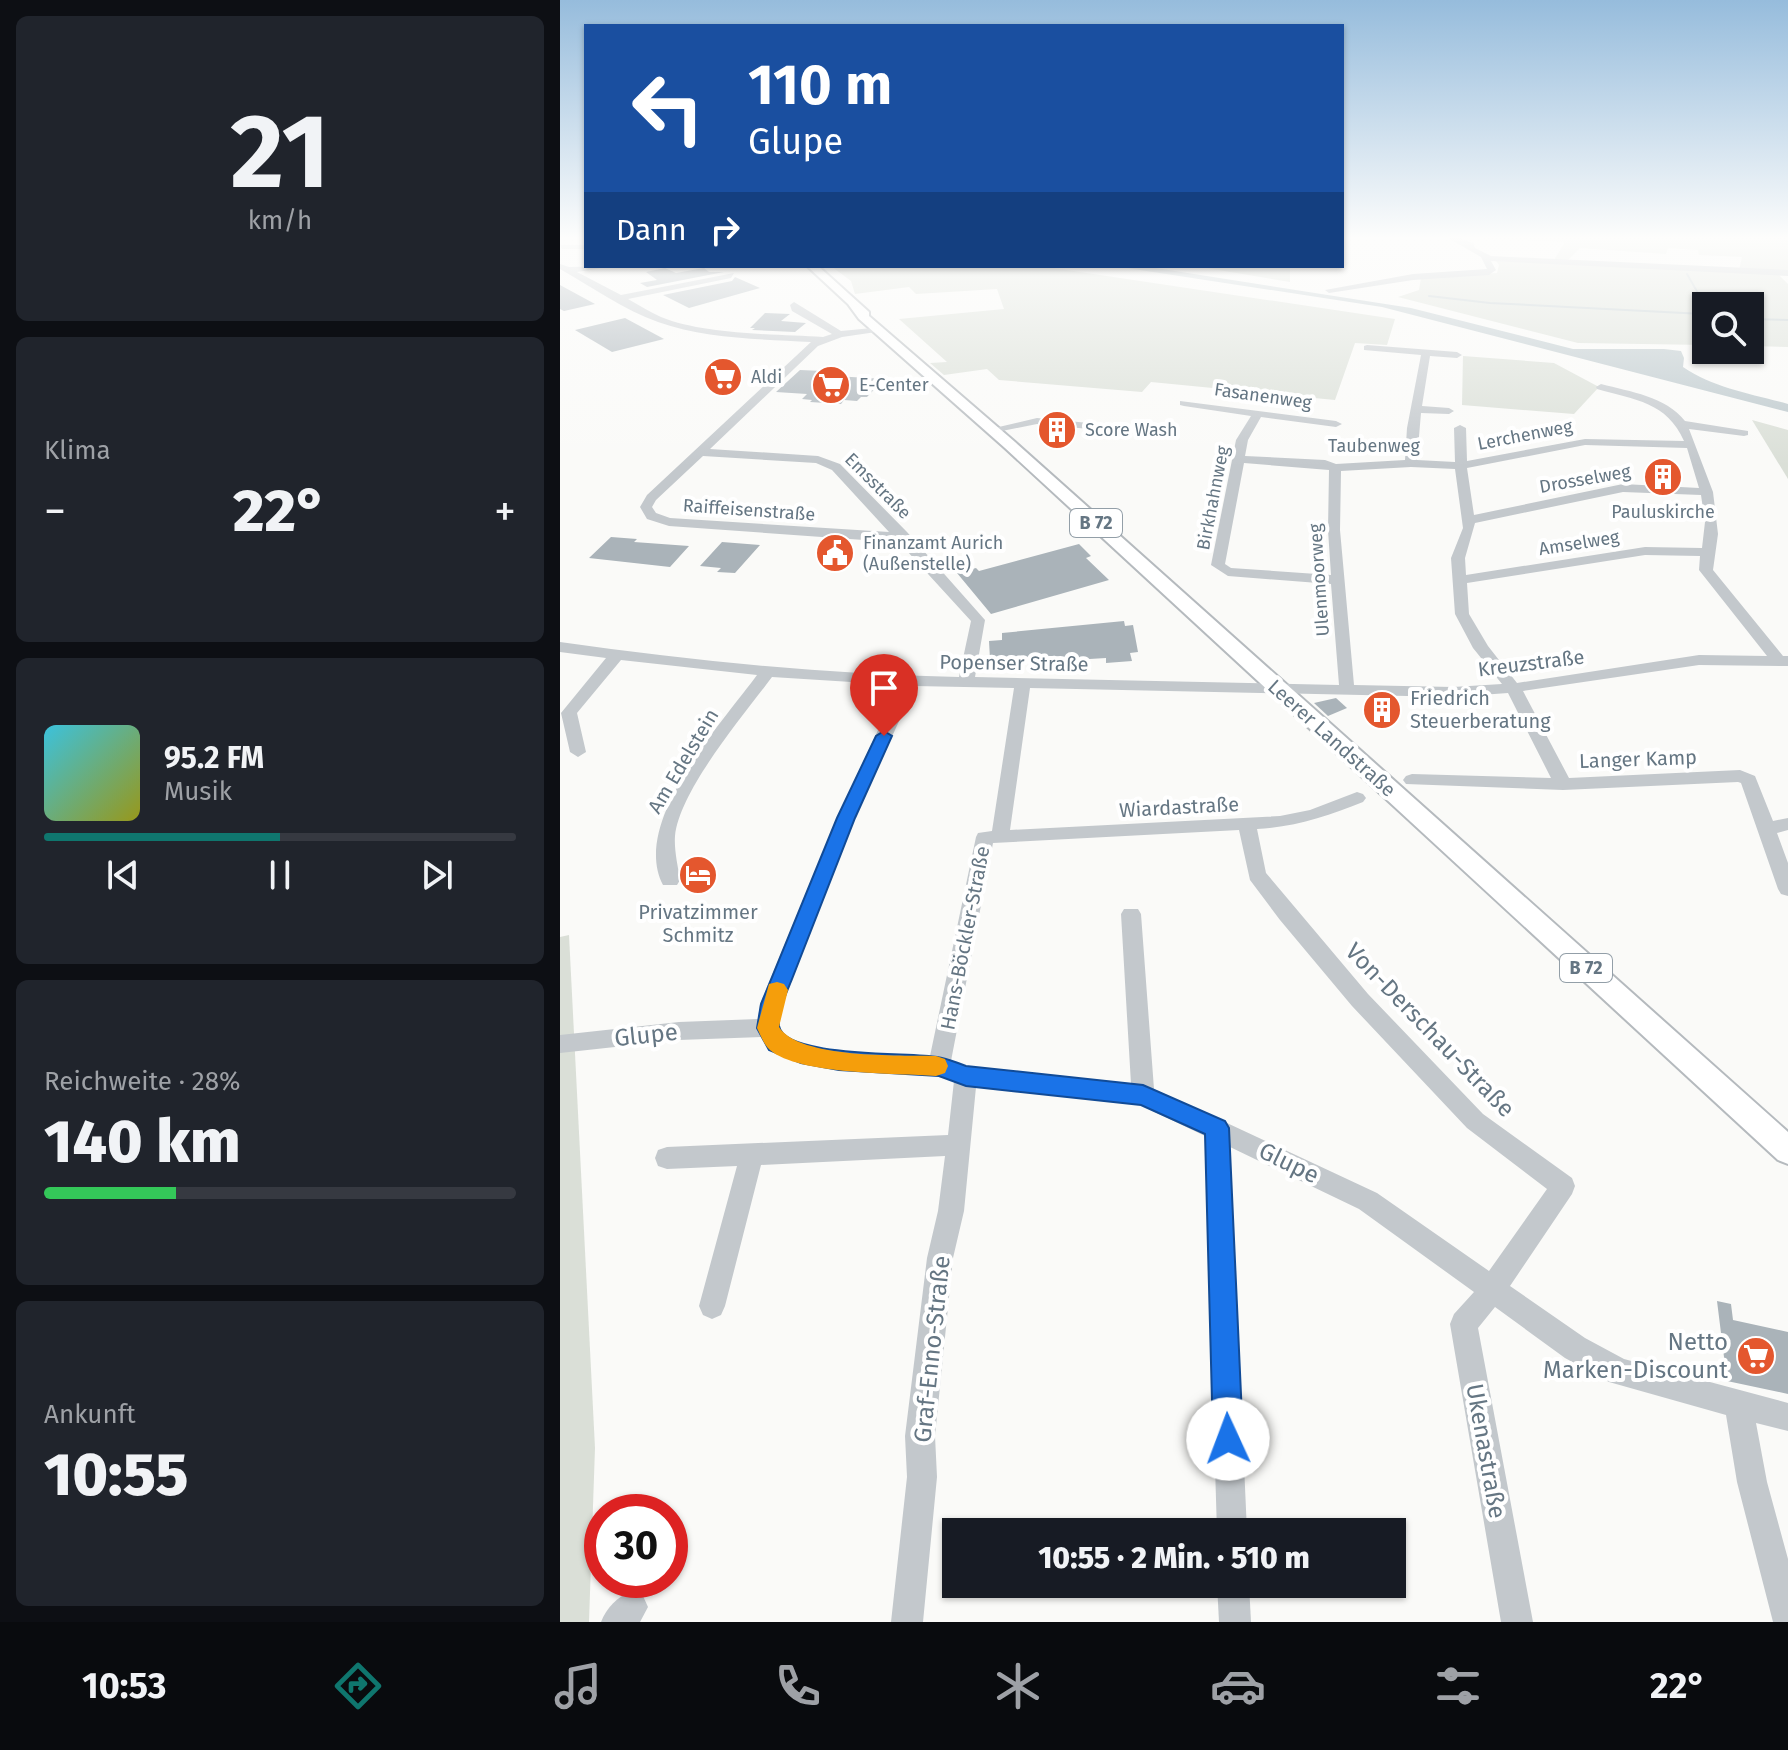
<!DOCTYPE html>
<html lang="de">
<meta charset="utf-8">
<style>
body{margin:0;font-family:"Fira Sans",sans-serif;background:#20242c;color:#f1f3f6;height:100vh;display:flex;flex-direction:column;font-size:30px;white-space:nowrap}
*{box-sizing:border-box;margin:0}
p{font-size:26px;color:#9ea1a6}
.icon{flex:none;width:44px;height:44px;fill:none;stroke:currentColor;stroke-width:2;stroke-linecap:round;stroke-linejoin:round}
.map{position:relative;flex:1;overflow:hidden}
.side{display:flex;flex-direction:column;gap:16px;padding:16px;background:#0d0f14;width:560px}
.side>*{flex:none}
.top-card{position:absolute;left:24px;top:24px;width:760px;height:244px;border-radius:0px;box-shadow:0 2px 6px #0004;background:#1a4fa0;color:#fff;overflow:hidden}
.fabs{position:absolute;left:1132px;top:292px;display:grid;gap:16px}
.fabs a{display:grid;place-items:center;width:72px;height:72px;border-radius:0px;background:#171b24;box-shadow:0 2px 6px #0004;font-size:40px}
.speed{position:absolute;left:24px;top:1494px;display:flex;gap:16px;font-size:40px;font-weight:700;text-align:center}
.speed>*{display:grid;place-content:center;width:104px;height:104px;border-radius:50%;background:#171b24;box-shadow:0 2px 6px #0004;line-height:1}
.speed .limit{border:12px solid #d22;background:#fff;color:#111}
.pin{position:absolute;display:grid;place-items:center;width:68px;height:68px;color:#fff;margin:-82px -34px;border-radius:50% 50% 50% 0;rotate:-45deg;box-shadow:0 0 8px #0007}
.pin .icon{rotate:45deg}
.me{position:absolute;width:88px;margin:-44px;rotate:358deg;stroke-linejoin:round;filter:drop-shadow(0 0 6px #0008)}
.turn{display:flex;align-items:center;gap:28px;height:168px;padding:0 32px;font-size:36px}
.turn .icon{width:104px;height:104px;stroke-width:2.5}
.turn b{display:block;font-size:56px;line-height:68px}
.then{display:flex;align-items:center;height:76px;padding:0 32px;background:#0003;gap:16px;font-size:30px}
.big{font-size:60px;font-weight:800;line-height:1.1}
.side .tile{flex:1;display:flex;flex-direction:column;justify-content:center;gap:12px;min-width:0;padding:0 28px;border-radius:12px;background:#20242c}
.side .dial{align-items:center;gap:0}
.dial b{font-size:104px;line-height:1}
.song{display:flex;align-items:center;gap:24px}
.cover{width:96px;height:96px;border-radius:12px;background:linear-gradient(135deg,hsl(190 70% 55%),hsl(60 70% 35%))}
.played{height:8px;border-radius:4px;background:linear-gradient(90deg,#0f766e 50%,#363941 50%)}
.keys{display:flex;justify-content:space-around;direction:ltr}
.heat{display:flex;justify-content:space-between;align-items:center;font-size:44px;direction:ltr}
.charge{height:12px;border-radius:6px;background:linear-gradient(90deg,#34c759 28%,#363941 0)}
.trip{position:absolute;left:382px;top:1518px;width:464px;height:80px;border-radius:0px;background:#171b24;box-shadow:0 2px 6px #0004;font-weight:800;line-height:80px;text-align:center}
.tabs{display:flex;height:128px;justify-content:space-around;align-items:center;background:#090b0e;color:#9ea1a6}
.tabs .icon{width:56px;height:56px}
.tabs .current{color:#0f766e}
.tabs b{font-size:36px;color:#f1f3f6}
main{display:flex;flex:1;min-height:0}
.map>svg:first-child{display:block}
</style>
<main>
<section class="side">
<div class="tile dial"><b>21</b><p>km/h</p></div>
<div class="tile"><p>Klima</p>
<div class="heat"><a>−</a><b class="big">22°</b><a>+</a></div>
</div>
<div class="tile">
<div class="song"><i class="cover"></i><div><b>95.2 FM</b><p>Musik</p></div></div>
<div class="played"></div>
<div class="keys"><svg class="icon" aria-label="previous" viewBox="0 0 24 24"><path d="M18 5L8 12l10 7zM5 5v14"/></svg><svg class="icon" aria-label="pause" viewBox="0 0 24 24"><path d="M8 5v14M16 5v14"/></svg><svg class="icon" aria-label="next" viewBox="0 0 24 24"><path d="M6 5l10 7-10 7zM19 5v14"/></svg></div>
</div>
<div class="tile"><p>Reichweite · 28%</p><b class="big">140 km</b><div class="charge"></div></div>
<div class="tile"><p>Ankunft</p><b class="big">10:55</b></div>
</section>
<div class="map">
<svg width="1228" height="1622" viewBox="0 0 1228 1622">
<rect width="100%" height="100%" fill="#fafaf8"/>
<g fill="#dadfd7">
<path d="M 905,238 L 1228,238 L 1228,272 L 1179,270 L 1182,257 L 1139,255 L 1138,250 L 1108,248 L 1106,254 L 1020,248 L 1007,261 L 994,260 L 1005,242 Z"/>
<path d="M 936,261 L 1217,273 L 1228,284 L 1228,347 L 1190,346 L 1190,306 L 1146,306 L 1146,345 L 1018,343 L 838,297 L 859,290 L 861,278 L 937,273 L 939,265 Z"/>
<path d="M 271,266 L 480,266 L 835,319 L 827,345 L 795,343 L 775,400 L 591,382 L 582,392 L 439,380 L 427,369 L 384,375 L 370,363 L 387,362 L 339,319 L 444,309 L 437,289 L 356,294 L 349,287 L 295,294 L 291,281 Z"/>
<path d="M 635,266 L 730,266 L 730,282 Z"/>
<path d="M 903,356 L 994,363 L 1039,387 L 1014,414 L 902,405 Z"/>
<path d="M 1192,420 L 1228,430 L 1228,479 Z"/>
<path d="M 9,935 L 35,1448 L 29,1622 L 0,1622 L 0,937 Z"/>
</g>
<path fill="#bbc7cb" d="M 554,266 L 583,266 L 851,308 L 1013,349 L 1104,349 L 1121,351 L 1124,358 L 1123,367 C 1154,388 1192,394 1228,404 L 1228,412 L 822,307 Z"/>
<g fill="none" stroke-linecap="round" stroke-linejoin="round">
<g stroke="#bbc7cb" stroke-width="2">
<path d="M 1127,274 L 1146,307"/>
<path d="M 869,296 L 930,303 L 1143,314"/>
<path d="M 1190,319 L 1228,320"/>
</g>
</g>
<g fill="#aab3b9">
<path d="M 105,268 L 116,273 L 144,268 L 149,272 L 164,272 L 87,287 L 80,283 L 97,280 L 86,272 Z"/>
<path d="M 175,277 L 200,288 L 129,308 L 103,295 L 172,281 Z"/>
<path d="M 0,285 L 35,304 L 4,311 L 0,309 Z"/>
<path d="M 205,313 L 230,314 L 221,321 L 246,323 L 235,332 L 192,330 L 195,328 L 190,328 Z"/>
<path d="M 65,318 L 104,339 L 52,352 L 15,330 Z"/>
<path d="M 240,370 L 263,371 L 259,375 L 324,379 L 307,397 L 301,397 L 297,401 L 284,400 L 281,404 L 250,402 L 252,400 L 242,399 L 247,394 L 216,392 Z"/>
<path d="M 51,537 L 77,539 L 74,542 L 129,546 L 110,567 L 29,558 Z"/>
<path d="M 162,542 L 200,545 L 175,573 L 157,572 L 161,568 L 140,566 Z"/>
<path d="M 519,544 L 531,556 L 526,558 L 549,580 L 431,614 L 397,573 L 416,568 L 419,571 Z"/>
<path d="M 564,621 L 565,626 L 573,625 L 578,652 L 570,653 L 572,661 L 546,663 L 546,658 L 513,660 L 513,657 L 444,662 L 443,658 L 430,659 L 429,641 L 442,640 L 442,633 Z"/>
<path d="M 776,698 L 787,708 L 768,716 L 754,703 Z"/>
<path d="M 129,867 L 154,869 L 145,886 L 127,884 L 129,881 L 123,880 Z"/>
<path d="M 1157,1301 L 1171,1304 L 1173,1320 L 1228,1332 L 1228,1394 L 1167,1381 Z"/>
</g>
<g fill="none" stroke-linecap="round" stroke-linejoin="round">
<defs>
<path id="major" d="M 247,266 L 258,266 L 309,312 L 309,316 L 455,442 L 1228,1132 L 1228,1164 L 1218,1160 L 445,448 L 299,319 L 288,304 Z"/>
</defs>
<use href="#major" stroke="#b5babe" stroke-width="4"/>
<g fill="#c3c8cc" fill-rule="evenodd">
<path d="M 888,238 L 900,238 L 913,243 L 915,248 L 931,256 L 1228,270 L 1228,276 L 931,261 L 936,270 L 929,275 L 853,280 L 769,293 L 765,290 L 853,274 L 927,269 L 921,257 Z"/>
<path d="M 0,245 L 26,245 L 26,249 L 2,249 Z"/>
<path d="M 0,264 L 9,267 L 55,266 L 17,272 L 61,295 L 174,273 L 171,278 L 68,299 C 79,305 90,312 101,317 C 145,335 216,334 263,337 L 272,334 L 232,311 L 230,305 L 234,302 L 281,331 L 323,327 L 323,331 L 282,337 L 258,346 L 150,449 L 258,456 L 280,464 L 347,532 L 425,620 L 415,677 L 779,685 L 771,584 L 668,576 L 651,565 L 676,440 L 691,416 L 624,406 L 620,405 L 620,401 L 776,421 L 782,424 L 776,427 L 701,417 L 688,440 L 685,456 L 765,460 L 776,464 L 845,460 L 847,428 L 861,355 L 804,350 L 804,346 L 807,345 L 897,352 L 902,355 L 897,358 L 870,356 L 862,406 L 889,408 L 894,411 L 889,414 L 861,413 L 857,460 L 895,462 L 894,428 L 900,425 L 906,428 L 907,461 L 1025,439 L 1124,441 C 1107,402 1075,400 1037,389 L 1036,387 L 1041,384 C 1071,392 1105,396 1125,421 L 1188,431 L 1188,435 L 1184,436 L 1129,429 L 1153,492 L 1158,534 L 1153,570 L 1223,656 L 1228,656 L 1228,666 L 1139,665 L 963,691 L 1009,778 L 1180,770 L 1195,776 L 1213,821 L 1228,818 L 1228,830 L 1217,833 L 1228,863 L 1228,896 L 1221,894 L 1218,889 L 1181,783 L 1178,782 L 1003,790 L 846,784 L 843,780 L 846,776 L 852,774 L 991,778 L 948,693 L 893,697 L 470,688 L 450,830 L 720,816 L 750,810 L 797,792 L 803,794 L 806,798 L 803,802 C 768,816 735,827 697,829 L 706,873 L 808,994 L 923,1114 L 1012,1178 L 1015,1186 L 1012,1194 L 950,1286 L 1025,1338 L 1064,1359 L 1228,1403 L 1228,1431 L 1196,1423 L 1207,1482 L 1228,1559 L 1228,1622 L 1213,1622 L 1212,1618 L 1177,1482 L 1166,1415 L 1049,1382 L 1005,1358 L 935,1307 L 918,1328 L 973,1622 L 941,1622 L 890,1324 L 894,1314 L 914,1292 L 799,1209 L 670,1147 L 687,1532 L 657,1532 L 645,1136 L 580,1105 L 416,1087 L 404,1211 L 393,1258 L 375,1436 L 377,1477 L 363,1622 L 331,1622 L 347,1477 L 345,1436 L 367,1258 L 378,1211 L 385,1156 L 201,1165 L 165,1306 L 161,1315 L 152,1319 L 143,1315 L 139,1306 L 177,1166 L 107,1169 L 98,1166 L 95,1158 L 98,1150 L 107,1147 L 388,1135 L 394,1081 C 346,1063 231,1086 202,1037 L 119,1040 L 0,1053 L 0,1035 L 119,1022 L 198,1019 L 200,1004 L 277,818 L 339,685 L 212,677 C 184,715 120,789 115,836 C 114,851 118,866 120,880 L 117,885 L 103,885 C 70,822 162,723 197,675 L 61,660 L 17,713 L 26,752 L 18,757 L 10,752 L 1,713 L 46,658 L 0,652 L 0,642 C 133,661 265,674 399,677 L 411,621 L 336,539 L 318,541 L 109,526 L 87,519 L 80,507 L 87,495 L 251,342 C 201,339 146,339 98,322 C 64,310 32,287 0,269 ZM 1025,445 L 1127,448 L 1139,488 L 1063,484 L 914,515 L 907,468 ZM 143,456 L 256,463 L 272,470 L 329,532 L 110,518 L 96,513 L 92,507 L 96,500 ZM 684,463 L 769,470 L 768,530 L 771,575 L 671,568 L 665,564 ZM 851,467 L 895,469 L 903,528 L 891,558 L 895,614 L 913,648 L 942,684 L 893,687 L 794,685 L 780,530 L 781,471 ZM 1063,492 L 1141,495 L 1145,522 L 1142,548 L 1085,547 L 906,575 L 905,558 L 915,523 ZM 1085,555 L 1140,556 L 1139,570 L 1207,656 L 1139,655 L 957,683 L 928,646 L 909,614 L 907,583 ZM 355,686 L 454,688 L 432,831 L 418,833 L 416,837 L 370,1056 C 340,1055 242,1056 223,1034 C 216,1026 221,1014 222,1004 L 295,818 ZM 679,830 L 690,880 L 720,920 L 792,1006 L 907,1128 L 987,1189 L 929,1271 L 817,1193 L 594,1089 L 581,914 L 578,909 L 564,909 L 561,914 L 571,1084 L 406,1066 L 391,1061 L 433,843 Z"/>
<path d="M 477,418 L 539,424 L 545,427 L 539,430 L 477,424 L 432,433 L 426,430 Z"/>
<path d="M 657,1584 L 689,1584 L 691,1622 L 659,1622 Z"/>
<path d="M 72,1591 L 83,1596 L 88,1607 L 80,1622 L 41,1622 C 47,1607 57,1597 72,1591 Z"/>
</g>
<use href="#major" fill="#fff" fill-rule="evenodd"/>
</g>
<linearGradient id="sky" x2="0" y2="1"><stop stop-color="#96bcdc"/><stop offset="0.51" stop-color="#fdfdfc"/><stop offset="1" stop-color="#fdfdfc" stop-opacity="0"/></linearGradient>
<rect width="1228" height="466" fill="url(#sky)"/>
<path fill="#1a73e8" stroke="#114b97" stroke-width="2" d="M 324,731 L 332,736 L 295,818 L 232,979 C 227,992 217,1011 219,1026 C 224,1058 351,1052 377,1057 C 387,1058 397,1063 406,1066 L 583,1085 L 665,1121 L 669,1128 L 683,1439 L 679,1449 L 668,1454 L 658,1449 L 653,1439 L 645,1134 L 581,1105 L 406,1086 L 379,1076 L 279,1070 L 241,1063 L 209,1050 L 197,1028 L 201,1004 L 277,818 L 316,736 Z"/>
<path fill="#f59e0b" d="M 217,982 L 224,984 L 228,990 L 219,1027 C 239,1059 341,1055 376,1056 L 385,1059 L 388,1066 L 385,1073 L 376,1076 C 337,1073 239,1075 210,1050 C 204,1045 200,1034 197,1028 L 209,984 Z"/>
<defs>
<symbol id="supermarket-disc" viewBox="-11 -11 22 22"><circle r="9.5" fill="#e4572e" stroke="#fff"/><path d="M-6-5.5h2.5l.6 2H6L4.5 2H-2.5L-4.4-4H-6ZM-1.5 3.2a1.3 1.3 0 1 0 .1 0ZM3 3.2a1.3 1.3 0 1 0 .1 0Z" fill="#fff"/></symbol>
<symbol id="building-disc" viewBox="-11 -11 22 22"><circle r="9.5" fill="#e4572e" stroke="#fff"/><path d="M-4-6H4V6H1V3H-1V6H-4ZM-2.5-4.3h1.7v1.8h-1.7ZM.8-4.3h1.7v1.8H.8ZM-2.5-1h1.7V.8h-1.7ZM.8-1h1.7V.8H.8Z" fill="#fff"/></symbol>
<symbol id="civic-disc" viewBox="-11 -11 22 22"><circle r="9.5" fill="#e4572e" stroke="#fff"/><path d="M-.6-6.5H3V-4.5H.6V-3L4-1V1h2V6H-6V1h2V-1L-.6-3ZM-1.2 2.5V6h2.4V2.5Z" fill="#fff"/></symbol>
<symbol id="hotel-disc" viewBox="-11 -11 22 22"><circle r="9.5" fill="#e4572e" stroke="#fff"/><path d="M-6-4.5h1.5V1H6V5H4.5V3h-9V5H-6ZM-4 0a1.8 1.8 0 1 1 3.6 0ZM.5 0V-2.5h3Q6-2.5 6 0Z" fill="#fff"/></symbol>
</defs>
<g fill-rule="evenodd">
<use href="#supermarket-disc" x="141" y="355" width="44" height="44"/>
<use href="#supermarket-disc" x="249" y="363" width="44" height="44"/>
<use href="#building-disc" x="475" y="408" width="44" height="44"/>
<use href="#building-disc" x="1081" y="455" width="44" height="44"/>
<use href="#civic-disc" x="253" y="531" width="44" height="44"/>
<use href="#building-disc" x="800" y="688" width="44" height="44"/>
<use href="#hotel-disc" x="116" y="853" width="44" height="44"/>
<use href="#supermarket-disc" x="1174" y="1334" width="44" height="44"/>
</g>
<g text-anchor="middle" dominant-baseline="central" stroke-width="8" stroke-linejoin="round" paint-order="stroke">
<g font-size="18" fill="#657683" stroke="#fff" text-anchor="start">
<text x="191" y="377">Aldi</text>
<text x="299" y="385">E-Center</text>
<text x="525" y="430">Score Wash</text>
<text x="1103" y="512" text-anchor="middle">Pauluskirche</text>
<text x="303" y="543">Finanzamt Aurich<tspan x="303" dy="21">(Außenstelle)</tspan></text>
</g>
<g font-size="18" fill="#657683" stroke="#fff">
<text transform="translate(703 396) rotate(8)">Fasanenweg</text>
<text transform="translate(965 435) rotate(-11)">Lerchenweg</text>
<text x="814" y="446">Taubenweg</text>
<text transform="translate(1025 479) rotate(-10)">Drosselweg</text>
<text transform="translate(318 486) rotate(45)">Emsstraße</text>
<text transform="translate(653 498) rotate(-79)">Birkhahnweg</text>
<text transform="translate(189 510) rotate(4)">Raiffeisenstraße</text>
<text transform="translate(1019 543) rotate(-9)">Amselweg</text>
<text transform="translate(759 580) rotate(-94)">Ulenmoorweg</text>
</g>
<g fill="#fff" stroke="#939fa8" stroke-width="2">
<rect x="510" y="509" width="52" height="28" rx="6"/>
<rect x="1000" y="954" width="52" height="28" rx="6"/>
</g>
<g font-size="18" font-weight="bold" fill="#657683">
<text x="536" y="523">B 72</text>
<text x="1026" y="968">B 72</text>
</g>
<g font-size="20" fill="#657683" stroke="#fff">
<text transform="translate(454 663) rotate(1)">Popenser Straße</text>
<text transform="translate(971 663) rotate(-7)">Kreuzstraße</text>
<text transform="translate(772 738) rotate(42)">Leerer Landstraße</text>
<text transform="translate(1078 759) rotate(-2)">Langer Kamp</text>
<text transform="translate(123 761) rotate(-59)">Am Edelstein</text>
<text transform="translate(619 807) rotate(-3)">Wiardastraße</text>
<text transform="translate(405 938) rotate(-79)">Hans-Böckler-Straße</text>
</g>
<g font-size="20" fill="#657683" stroke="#fff" text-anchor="start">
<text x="850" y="698">Friedrich<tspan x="850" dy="23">Steuerberatung</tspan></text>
<text x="138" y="912" text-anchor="middle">Privatzimmer<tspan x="138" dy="23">Schmitz</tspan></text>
</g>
<g font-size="24" fill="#657683" stroke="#fff">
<text transform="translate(870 1030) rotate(46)">Von-Derschau-Straße</text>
<text transform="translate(86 1035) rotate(-6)">Glupe</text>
<text transform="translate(729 1163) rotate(26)">Glupe</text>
<text transform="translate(372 1349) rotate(-84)">Graf-Enno-Straße</text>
<text transform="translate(926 1451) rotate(80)">Ukenastraße</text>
</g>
<g font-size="24" fill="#657683" stroke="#fff" text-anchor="end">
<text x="1168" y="1342">Netto<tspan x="1168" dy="28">Marken-Discount</tspan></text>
</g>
</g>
</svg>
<div class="fabs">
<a><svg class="icon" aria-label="search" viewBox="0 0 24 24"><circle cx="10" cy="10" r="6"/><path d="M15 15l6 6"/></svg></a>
</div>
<div class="speed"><div class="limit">30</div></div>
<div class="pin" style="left:324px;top:736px;background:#d93025"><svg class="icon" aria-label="arrive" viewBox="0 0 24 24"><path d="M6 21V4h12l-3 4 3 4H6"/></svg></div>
<svg class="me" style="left:668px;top:1439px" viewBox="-20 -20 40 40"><circle r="19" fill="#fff"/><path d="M0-13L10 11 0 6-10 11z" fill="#1a73e8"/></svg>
<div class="trip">10:55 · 2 Min. · 510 m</div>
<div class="top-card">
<div class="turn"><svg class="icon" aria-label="left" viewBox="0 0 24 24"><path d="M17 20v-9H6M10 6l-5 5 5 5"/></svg><div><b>110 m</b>Glupe</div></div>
<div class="then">Dann<svg class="icon" aria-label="right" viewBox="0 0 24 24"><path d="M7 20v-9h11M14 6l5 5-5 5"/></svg></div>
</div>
</div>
</main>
<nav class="tabs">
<b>10:53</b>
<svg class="icon current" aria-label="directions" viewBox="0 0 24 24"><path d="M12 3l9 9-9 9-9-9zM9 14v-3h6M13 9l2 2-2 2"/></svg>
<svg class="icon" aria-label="music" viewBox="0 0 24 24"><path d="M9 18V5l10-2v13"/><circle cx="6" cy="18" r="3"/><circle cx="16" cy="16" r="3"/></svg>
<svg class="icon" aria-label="phone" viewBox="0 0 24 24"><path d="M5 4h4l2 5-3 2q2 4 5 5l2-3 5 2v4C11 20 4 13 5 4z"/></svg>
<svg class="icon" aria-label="climate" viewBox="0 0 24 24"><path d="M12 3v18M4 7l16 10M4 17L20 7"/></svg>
<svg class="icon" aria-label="car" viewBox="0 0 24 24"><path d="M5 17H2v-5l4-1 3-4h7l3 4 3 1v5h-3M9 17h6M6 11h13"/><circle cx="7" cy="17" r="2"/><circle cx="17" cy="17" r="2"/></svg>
<svg class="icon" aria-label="filters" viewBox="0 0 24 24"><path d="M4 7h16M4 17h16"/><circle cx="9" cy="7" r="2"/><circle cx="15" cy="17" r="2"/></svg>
<b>22°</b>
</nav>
